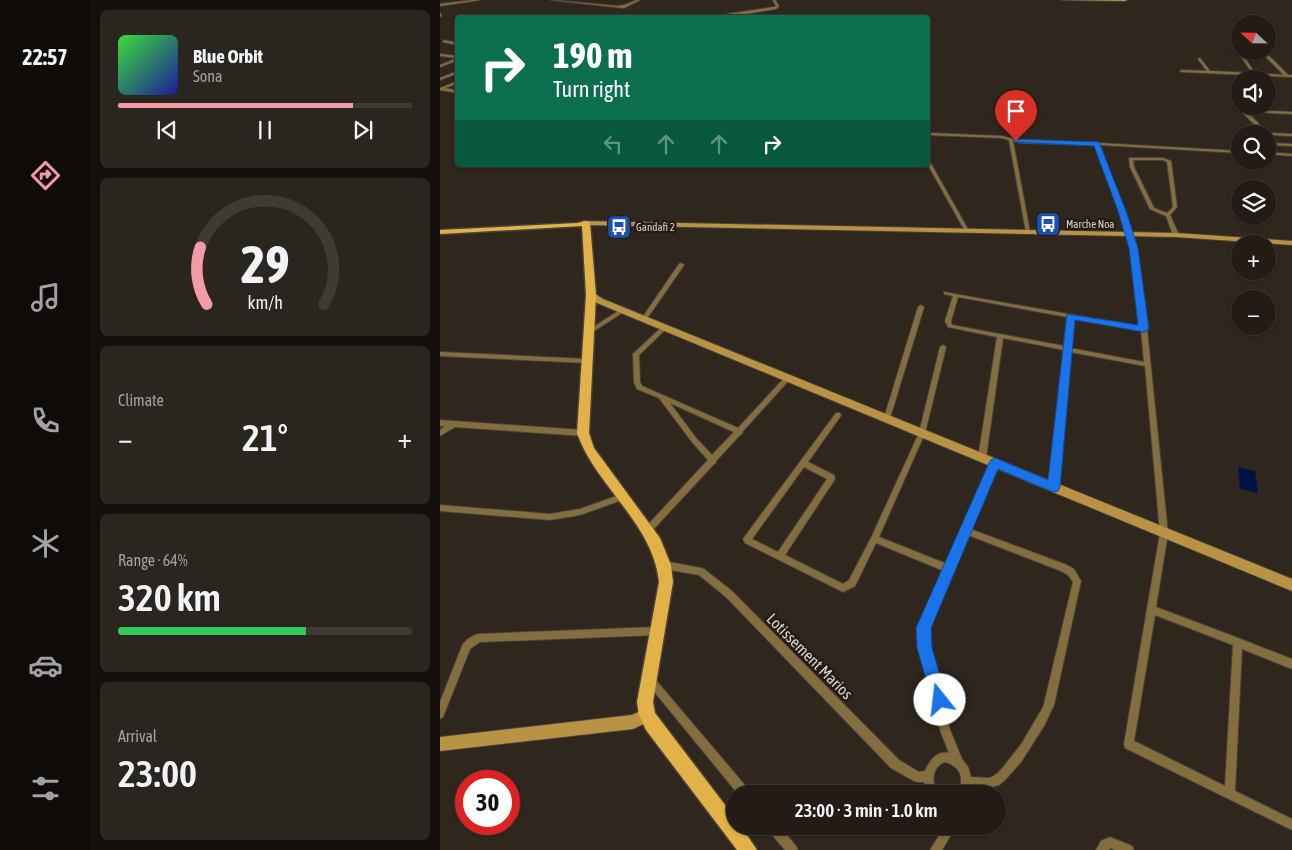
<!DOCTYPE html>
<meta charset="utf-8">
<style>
body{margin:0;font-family:"Asap Condensed",sans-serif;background:#2b251f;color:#f1f3f6;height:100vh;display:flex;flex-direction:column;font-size:19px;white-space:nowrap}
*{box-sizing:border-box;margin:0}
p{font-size:16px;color:#a3a1a1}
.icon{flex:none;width:28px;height:28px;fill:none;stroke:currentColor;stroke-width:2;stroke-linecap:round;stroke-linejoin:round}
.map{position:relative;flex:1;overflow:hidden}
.sheet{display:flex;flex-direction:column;gap:10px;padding:10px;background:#130f0c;width:350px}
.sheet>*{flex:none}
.top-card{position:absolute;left:15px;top:15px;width:475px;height:152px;border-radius:5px;box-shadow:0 1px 4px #0004,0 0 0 1px #403a35;background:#0b6e4f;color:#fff;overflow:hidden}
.needle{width:32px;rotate:292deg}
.fabs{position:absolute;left:791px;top:15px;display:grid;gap:10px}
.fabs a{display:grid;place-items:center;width:45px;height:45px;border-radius:50%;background:#231c16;box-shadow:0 1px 4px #0004,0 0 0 1px #403a35;font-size:25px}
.speed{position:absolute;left:15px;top:770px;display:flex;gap:10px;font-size:25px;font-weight:700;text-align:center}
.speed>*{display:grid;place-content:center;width:65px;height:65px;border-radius:50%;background:#231c16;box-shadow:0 1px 4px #0004,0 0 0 1px #403a35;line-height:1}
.speed .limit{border:8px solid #d22;background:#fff;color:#111}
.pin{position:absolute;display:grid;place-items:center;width:42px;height:42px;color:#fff;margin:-51px -21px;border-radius:50% 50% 50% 0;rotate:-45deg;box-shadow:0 0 5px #0007}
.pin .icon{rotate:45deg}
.me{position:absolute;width:55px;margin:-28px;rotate:344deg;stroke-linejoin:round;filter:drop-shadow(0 0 4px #0008)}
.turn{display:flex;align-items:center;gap:18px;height:105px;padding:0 15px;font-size:22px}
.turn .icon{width:65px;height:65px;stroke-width:2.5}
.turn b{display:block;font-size:35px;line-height:42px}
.lanes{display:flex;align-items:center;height:48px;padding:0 15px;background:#0003;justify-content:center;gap:25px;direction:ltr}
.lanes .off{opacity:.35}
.big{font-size:38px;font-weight:600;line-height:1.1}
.sheet .tile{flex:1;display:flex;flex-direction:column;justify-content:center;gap:8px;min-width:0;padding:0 18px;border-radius:8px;background:#2b251f}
.sheet .dial{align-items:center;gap:0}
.dial svg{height:130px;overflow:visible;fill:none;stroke:#403a35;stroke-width:7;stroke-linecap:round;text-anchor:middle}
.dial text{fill:#f1f3f6;stroke:none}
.song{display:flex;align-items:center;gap:15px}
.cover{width:60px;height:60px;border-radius:8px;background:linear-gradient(135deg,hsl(120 70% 55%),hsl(240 70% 35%))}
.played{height:5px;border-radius:2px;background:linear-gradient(90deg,#f39aa7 80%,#403a35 80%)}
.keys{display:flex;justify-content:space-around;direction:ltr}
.heat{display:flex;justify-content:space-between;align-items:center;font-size:28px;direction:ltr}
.charge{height:8px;border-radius:4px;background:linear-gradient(90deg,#34c759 64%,#403a35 0)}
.trip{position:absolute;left:286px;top:785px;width:280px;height:50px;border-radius:25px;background:#231c16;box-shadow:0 1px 4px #0004,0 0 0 1px #403a35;font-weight:600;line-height:50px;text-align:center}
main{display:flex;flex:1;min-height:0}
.menu{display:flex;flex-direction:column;width:90px;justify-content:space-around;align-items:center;background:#0e0b09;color:#a3a1a1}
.menu .icon{width:35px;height:35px}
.menu .current{color:#f39aa7}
.menu b{font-size:22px;color:#f1f3f6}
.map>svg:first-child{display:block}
</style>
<main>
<nav class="menu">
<b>22:57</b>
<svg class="icon current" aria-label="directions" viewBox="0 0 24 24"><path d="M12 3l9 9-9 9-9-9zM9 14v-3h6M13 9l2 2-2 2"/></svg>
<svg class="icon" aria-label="music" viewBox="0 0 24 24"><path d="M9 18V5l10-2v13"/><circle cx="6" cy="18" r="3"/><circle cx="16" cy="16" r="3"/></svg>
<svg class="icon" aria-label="phone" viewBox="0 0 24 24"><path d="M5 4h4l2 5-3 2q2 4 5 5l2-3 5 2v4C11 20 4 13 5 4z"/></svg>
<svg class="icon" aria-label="climate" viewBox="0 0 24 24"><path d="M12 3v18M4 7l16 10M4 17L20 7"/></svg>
<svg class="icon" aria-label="car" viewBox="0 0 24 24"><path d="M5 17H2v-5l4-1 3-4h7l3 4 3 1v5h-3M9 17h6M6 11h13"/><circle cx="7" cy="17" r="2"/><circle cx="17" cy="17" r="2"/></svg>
<svg class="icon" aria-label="filters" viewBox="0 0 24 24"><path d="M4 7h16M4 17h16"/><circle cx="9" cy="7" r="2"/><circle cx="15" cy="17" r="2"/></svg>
</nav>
<section class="sheet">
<div class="tile">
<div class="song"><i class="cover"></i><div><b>Blue Orbit</b><p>Sona</p></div></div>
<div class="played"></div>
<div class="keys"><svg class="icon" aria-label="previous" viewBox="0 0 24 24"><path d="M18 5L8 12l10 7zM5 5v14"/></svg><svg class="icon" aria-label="pause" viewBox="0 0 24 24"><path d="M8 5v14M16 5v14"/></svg><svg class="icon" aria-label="next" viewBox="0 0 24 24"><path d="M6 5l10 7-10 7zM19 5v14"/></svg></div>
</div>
<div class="tile dial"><svg viewBox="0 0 100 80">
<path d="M14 69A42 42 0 1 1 86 69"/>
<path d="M14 69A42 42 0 0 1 10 34" stroke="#f39aa7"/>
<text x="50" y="56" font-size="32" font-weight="700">29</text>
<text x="50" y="72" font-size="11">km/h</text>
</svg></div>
<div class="tile"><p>Climate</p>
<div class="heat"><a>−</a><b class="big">21°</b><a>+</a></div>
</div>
<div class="tile"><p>Range · 64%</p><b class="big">320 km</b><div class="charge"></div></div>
<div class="tile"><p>Arrival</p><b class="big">23:00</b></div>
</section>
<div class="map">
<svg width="852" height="850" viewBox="0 0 852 850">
<rect width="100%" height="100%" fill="#2f261e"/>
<path fill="#001345" d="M 798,467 L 815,471 L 818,493 L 800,489 Z"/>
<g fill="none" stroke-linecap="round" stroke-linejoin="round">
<defs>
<g id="street">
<path d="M 33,0 L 40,0 L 0,6 L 0,4 Z"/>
<path d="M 111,0 L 177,6 C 187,6 192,0 200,0 L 184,8 Z"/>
<path d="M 333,0 L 335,0 L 339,6 L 336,9 L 282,18 L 287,14 L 334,7 L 336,6 Z"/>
<path d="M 0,13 L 1,14 L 1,16 L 0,17 Z"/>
<path d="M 4,40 L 18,43 L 18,45 L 3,42 Z"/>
<path d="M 798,52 L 828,55 L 848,75 L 852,75 L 852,77 L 742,72 L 740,71 L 742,70 L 767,71 L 758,59 L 760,58 L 770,71 L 812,73 ZM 802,54 L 826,57 L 844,75 L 815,73 Z"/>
<path d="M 0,54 L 18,56 L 18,58 L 0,56 Z"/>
<path d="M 18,58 L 18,60 L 0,67 L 0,65 Z"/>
<path d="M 18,71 L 18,73 L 0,80 L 0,78 Z"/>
<path d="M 18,81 L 18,83 L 5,88 L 18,91 L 18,93 L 0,90 L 0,88 Z"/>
<path d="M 802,110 L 852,112 L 852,114 L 807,112 L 818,123 L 825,134 L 821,134 L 815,125 L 802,112 Z"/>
<path d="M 488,133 L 562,136 L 580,141 L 641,142 L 800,151 L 800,153 L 660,145 L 684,211 L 696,248 L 707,329 L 728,533 L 716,607 L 798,638 L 852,659 L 852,669 L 802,649 L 795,791 L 852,819 L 852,830 L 685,748 L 684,744 L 720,533 L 705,366 L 630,352 L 617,487 L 616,489 L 613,490 L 610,489 L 609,487 L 624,350 L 563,338 L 546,458 L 545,460 L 539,460 L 538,458 L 557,337 L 508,327 L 505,321 L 513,296 L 504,294 L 504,292 L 701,327 L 690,248 L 680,211 L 655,145 L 580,143 L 573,141 L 590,232 L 588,233 L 586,232 L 569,140 L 562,138 L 488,135 ZM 518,297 L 627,317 L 624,346 L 512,325 L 511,321 ZM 633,318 L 701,330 L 704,362 L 630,348 ZM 715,615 L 793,645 L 785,786 L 694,741 Z"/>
<path d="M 828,133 L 852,134 L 852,136 L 828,135 L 826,134 Z"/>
<path d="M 829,143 L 852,144 L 852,146 L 830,145 L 829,145 Z"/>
<path d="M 828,152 L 852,154 L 852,156 L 828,154 Z"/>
<path d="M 689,158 L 723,158 L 731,161 L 737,207 L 730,215 L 739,235 L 738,236 L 733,235 L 726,216 L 710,209 L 690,167 ZM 693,160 L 723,160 L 727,162 L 733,207 L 727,213 L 714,208 L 694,167 Z"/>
<path d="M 488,161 L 490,162 L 529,231 L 529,232 L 525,231 L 488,165 Z"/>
<path d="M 241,263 L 244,265 L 206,320 L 202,320 L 202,318 L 239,264 Z"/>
<path d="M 481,305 L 484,307 L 450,418 L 449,420 L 445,420 L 444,418 L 478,307 Z"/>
<path d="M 183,308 L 185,309 L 185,311 L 151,333 L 147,333 L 146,332 L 147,331 Z"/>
<path d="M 225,325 L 228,327 L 227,328 L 199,355 L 200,382 L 202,386 L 298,428 L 347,375 L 351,375 L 352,377 L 303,431 L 302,434 L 300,435 L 276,461 L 276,463 L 274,464 L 210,533 L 207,534 L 204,533 L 203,531 L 204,529 L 268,460 L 252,442 L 219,398 L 197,389 L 194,382 L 193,354 L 223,326 ZM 230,403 L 294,432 L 272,455 L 256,438 Z"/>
<path d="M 503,345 L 506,347 L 485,433 L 439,537 L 507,564 L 551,463 L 552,461 L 558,461 L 559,463 L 530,529 L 627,565 L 634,569 L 641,581 L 614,705 L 604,726 L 581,762 L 565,780 L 559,785 L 548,788 L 531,787 L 528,794 L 518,794 C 522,783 524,772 512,765 C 511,764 506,762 505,762 C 496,764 492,776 494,783 C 495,787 499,790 500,794 L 488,794 L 484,782 L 478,782 L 474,781 L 451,768 L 286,597 L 259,575 L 224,569 L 221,568 L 220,565 L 221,562 L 224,561 L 261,568 L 264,569 L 292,591 L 459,760 L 479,772 L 485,771 C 489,761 497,750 509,753 L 500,730 L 480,648 L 480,628 L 504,571 L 436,543 L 415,586 L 403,592 L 305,543 L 303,539 L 396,413 L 400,413 L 401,415 L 400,417 L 368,462 L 394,475 L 395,479 L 345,555 L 403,584 L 409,580 L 431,538 L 479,433 L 500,347 ZM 364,467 L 387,479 L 338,552 L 312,539 ZM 528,535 L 621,571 L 628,575 L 633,582 L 604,704 L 602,709 L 582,743 L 565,765 L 558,773 L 552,777 L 548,778 L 531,777 L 528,767 L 522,759 L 510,730 L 490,648 L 488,628 Z"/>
<path d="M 0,352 L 147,359 L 150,361 L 147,363 L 0,356 Z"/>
<path d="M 0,420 L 143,430 L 145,431 L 146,433 L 145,435 L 143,436 L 15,427 L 0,436 L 0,430 L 5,426 L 0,426 Z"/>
<path d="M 182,494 L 185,495 L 186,497 L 185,499 L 140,515 L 110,520 L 0,511 L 0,505 L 110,514 L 140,509 Z"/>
<path d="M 217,627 L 220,628 L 221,631 L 220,634 L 217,635 L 40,642 L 30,649 L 3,717 L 0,719 L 0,702 L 22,646 C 25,640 32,636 38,634 Z"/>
<path d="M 211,676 L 214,678 L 309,790 L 310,794 L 298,794 L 208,684 L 206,681 L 208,678 Z"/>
<path d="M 327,826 L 339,826 L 356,846 L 358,850 L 345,850 L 328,830 Z"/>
<path d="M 505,826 L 516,826 L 502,850 L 490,850 Z"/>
<path d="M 670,837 L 692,846 L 694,850 L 675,850 L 671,848 L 668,850 L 656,850 L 661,841 Z"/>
</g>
<g id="secondary">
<path d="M 622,0 L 687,0 L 685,1 Z"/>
<path d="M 143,221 L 736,233 L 852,241 L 852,245 L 736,237 L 146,225 L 142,223 Z"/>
<path d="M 148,293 L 154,293 L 163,299 L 852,579 L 852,591 L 157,303 L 148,297 Z"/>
<path d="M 207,708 L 212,710 L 214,715 L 212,720 L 193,729 L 0,751 L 0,737 L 192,715 Z"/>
</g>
<path id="primary" d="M 146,221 L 150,223 L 156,295 L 149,433 L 154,448 L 220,538 L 231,565 L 233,582 L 213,702 L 215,713 L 295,818 L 295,826 L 301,826 L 317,850 L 297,850 L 206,730 L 199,715 L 197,702 L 219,582 C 213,523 156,487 137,433 L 146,295 L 142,226 L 0,234 L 0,230 L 137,223 Z"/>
</defs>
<use href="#street" stroke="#4a423a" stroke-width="2"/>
<use href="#secondary" stroke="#4a423a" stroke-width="2"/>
<use href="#primary" stroke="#4a423a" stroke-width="3"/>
<use href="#street" fill="#846d3e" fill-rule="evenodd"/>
<use href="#secondary" fill="#b99344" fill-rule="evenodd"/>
<use href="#primary" fill="#e2b147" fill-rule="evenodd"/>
</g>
<path fill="#1a73e8" stroke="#114b97" d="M 576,139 L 659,142 L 686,211 L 698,248 L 709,329 L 704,332 L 635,320 L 620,487 L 618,491 L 613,492 L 558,469 L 491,628 L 492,648 L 507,700 L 505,706 L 500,708 L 494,706 L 492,700 L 477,648 L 476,628 L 549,463 L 551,460 L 555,458 L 608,480 L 627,314 L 698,325 L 689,248 L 678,211 L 654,146 L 574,142 L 573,141 Z"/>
<defs>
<symbol id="bus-square" viewBox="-11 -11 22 22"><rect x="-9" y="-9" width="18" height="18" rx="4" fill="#1a4fb4" stroke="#251c15"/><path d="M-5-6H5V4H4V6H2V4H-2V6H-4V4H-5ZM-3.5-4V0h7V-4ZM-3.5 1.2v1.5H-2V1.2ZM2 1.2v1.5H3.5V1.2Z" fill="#fff"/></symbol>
</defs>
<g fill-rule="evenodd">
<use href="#bus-square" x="594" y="210" width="28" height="28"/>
<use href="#bus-square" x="165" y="213" width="28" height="28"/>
</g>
<g text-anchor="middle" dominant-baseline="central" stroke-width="5" stroke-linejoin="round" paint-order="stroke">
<g font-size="11" fill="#d9d2cd" stroke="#251c15" text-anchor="start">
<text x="626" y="224">Marche Noa</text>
<text x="196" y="227">Gandafi 2</text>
</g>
<g font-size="16" fill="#d9d2cd" stroke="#251c15">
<text transform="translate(370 656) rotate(45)">Lotissement Marios</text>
</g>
</g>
</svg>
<div class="fabs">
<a><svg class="needle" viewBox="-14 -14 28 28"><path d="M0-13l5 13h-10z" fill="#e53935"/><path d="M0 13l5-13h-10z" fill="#a3a1a1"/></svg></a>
<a><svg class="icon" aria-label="sound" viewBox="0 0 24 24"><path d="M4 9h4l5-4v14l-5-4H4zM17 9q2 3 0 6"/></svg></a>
<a><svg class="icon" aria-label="search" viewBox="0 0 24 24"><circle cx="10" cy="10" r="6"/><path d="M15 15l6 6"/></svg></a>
<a><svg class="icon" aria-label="layers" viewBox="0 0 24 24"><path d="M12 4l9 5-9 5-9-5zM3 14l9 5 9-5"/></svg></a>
<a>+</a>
<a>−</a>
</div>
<div class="speed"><div class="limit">30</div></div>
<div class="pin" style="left:576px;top:141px;background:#d93025"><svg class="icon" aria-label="arrive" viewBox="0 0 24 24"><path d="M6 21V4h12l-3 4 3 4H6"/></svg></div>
<svg class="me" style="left:500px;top:700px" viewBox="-20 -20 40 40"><circle r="19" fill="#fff"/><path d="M0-13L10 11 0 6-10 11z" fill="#1a73e8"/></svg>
<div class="trip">23:00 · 3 min · 1.0 km</div>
<div class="top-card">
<div class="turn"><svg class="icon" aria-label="right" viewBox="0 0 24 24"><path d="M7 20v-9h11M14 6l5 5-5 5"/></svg><div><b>190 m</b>Turn right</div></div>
<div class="lanes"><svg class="icon off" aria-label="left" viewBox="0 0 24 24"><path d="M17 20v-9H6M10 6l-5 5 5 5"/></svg><svg class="icon off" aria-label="ahead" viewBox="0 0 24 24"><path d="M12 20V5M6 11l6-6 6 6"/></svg><svg class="icon off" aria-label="ahead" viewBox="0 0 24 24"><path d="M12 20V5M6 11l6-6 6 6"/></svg><svg class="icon" aria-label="right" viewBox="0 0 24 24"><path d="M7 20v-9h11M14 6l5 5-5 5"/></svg></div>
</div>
</div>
</main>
